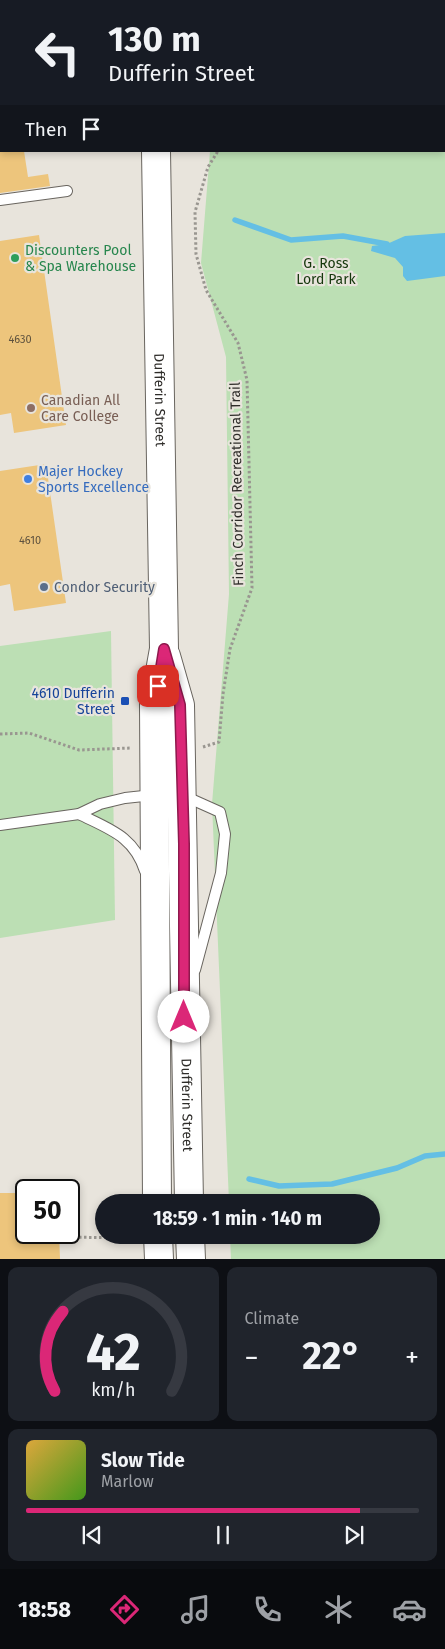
<!DOCTYPE html>
<meta charset="utf-8">
<style>
body{margin:0;font-family:"Fira Sans",sans-serif;background:#20242c;color:#f1f3f6;height:100vh;display:flex;flex-direction:column;font-size:19px;white-space:nowrap}
*{box-sizing:border-box;margin:0}
p{font-size:16px;color:#9ea1a6}
.icon{flex:none;width:28px;height:28px;fill:none;stroke:currentColor;stroke-width:2;stroke-linecap:round;stroke-linejoin:round}
.map{position:relative;height:1259px;overflow:hidden}
.sheet{display:flex;flex-direction:column;gap:8px;padding:8px;background:#0d0f14;flex:1}
.sheet>*{flex:none}
.top-card{position:absolute;left:0px;top:0px;width:445px;height:152px;box-shadow:0 2px 8px #0003;background:#171b24;color:#f1f3f6;overflow:hidden}
.speed{position:absolute;left:15px;top:1179px;display:flex;gap:10px;font-size:25px;font-weight:700;text-align:center}
.speed>*{display:grid;place-content:center;width:65px;height:65px;border-radius:50%;background:#171b24;box-shadow:0 2px 8px #0003;line-height:1}
.speed .limit{border:2px solid #111;border-radius:8px;background:#fff;color:#111}
.pin{position:absolute;display:grid;place-items:center;width:42px;height:42px;color:#fff;margin:-21px;border-radius:10px;box-shadow:0 2px 8px #0006}
.me{position:absolute;width:55px;margin:-28px;rotate:0deg;stroke-linejoin:round;filter:drop-shadow(0 0 4px #0008)}
.turn{display:flex;align-items:center;gap:18px;height:105px;padding:0 25px;font-size:22px}
.turn .icon{width:65px;height:65px;stroke-width:2.5}
.turn b{display:block;font-size:35px;line-height:42px}
.then{display:flex;align-items:center;height:48px;padding:0 25px;background:#0003;gap:10px;font-size:19px}
.big{font-size:38px;font-weight:700;line-height:1.1}
.sheet .tile{flex:1;display:flex;flex-direction:column;justify-content:center;gap:8px;min-width:0;padding:0 18px;border-radius:10px;background:#20242c}
.sheet .dial{align-items:center;gap:0}
.dial svg{height:130px;overflow:visible;fill:none;stroke:#363941;stroke-width:7;stroke-linecap:round;text-anchor:middle}
.dial text{fill:#f1f3f6;stroke:none}
.song{display:flex;align-items:center;gap:15px}
.cover{width:60px;height:60px;border-radius:8px;background:linear-gradient(135deg,hsl(40 70% 55%),hsl(100 70% 35%))}
.played{height:5px;border-radius:2px;background:linear-gradient(90deg,#db2777 85%,#363941 85%)}
.keys{display:flex;justify-content:space-around;direction:ltr}
.heat{display:flex;justify-content:space-between;align-items:center;font-size:28px;direction:ltr}
.sheet .tiles{flex:1;display:grid;gap:8px;grid-template-columns:1fr 1fr}
.tile:last-child{grid-column:span 2}
.trip{position:absolute;left:95px;top:1194px;width:285px;height:50px;border-radius:25px;background:#171b24;box-shadow:0 2px 8px #0003;font-weight:700;line-height:50px;text-align:center}
.tab-bar{display:flex;height:80px;justify-content:space-around;align-items:center;background:#090b0e;color:#9ea1a6}
.tab-bar .icon{width:35px;height:35px}
.tab-bar .selected{color:#db2777}
.tab-bar b{font-size:22px;color:#f1f3f6}
.map>svg:first-child{display:block}
</style>
<div class="map">
<svg width="445" height="1259" viewBox="0 0 445 1259">
<rect width="100%" height="100%" fill="#e8e4dc"/>
<g fill="#bcdfb4">
<path d="M 219,0 L 445,0 L 445,1259 L 231,1259 L 230,1235 L 371,1235 L 371,1202 L 229,1202 L 212,804 L 229,594 L 226,357 L 201,263 L 210,151 L 444,151 L 444,1 Z"/>
<path d="M 111,631 L 115,920 L 0,938 L 0,646 Z"/>
</g>
<path fill="#64bfe4" d="M 445,233 L 445,276 L 407,281 L 403,276 L 403,267 L 395,258 L 371,251 L 372,246 L 387,244 L 405,236 Z"/>
<g fill="none" stroke-linecap="round" stroke-linejoin="round">
<g stroke="#64bfe4" stroke-width="5.5">
<path d="M 235,220 L 291,240 L 343,236 L 387,244"/>
<path d="M 249,1179 L 279,1186 L 332,1184 L 397,1168 L 425,1156 L 445,1154"/>
</g>
</g>
<g fill="#edc57c">
<path d="M 0,151 L 24,151 L 28,177 L 48,174 L 50,186 L 0,193 Z"/>
<path d="M 39,235 L 66,425 L 14,433 L 11,413 L 0,415 L 0,241 Z"/>
<path d="M 46,464 L 66,603 L 14,611 L 10,584 L 0,586 L 0,471 Z"/>
<path d="M 0,1193 L 26,1193 L 26,1232 L 59,1232 L 60,1259 L 0,1259 Z"/>
</g>
<g fill="none" stroke-linecap="round" stroke-linejoin="round">
<defs>
<g id="service">
<path d="M 284,0 L 284,1"/>
<path d="M 334,0 L 334,1"/>
<path d="M 60,1 L 61,0"/>
<path d="M 0,200 L 67,191"/>
<path d="M 182,795 L 220,812 L 225,834 L 221,873 L 195,970"/>
<path d="M 79,814 C 109,829 134,836 145,871"/>
<path d="M 0,825 L 79,814 L 100,804 L 125,798 L 153,795"/>
</g>
<g id="secondary">
<path d="M 153,0 L 153,1"/>
<path id="s1" d="M 156,151 L 164,649 L 154,705 L 157,1202"/>
<path id="s2" d="M 166,656 L 180,705 L 189,1202"/>
<path d="M 158,1235 L 159,1259"/>
<path d="M 190,1235 L 191,1259"/>
</g>
</defs>
<use href="#service" stroke="#69655f" stroke-width="12"/>
<use href="#secondary" stroke="#69655f" stroke-width="30"/>
<g stroke="#999690" stroke-width="3" stroke-dasharray="2.5 2.5" stroke-linecap="butt">
<path d="M 425,1 L 425,0"/>
<path d="M 0,734 L 29,733 L 79,750 L 131,748"/>
<path d="M 203,747 L 219,742 L 223,694 L 230,649 L 252,588 L 247,380 L 238,343 L 206,290 L 196,254 L 195,212 L 208,167 L 218,151"/>
<path d="M 59,1237 L 136,1238"/>
</g>
<use href="#service" stroke="#fff" stroke-width="10"/>
<use href="#secondary" stroke="#fff" stroke-width="28"/>
</g>
<g fill="none" stroke-linecap="round" stroke-linejoin="round">
<defs>
<path id="route" d="M 158,686 L 164,649 L 180,705 L 184,844 L 184,1017"/>
</defs>
<use href="#route" stroke="#8e194d" stroke-width="12"/>
<use href="#route" stroke="#db2777" stroke-width="9"/>
</g>
<circle fill="#2e9e5b" stroke="#e8e4dc" stroke-width="2" cx="15" cy="258" r="5"/>
<circle fill="#8d6e63" stroke="#e8e4dc" stroke-width="2" cx="31" cy="408" r="5"/>
<circle fill="#3f7fe0" stroke="#e8e4dc" stroke-width="2" cx="28" cy="479" r="5"/>
<circle fill="#5c6f8a" stroke="#e8e4dc" stroke-width="2" cx="44" cy="587" r="5"/>
<rect fill="#1a4fb4" stroke="#e8e4dc" stroke-width="2" x="120" y="696" width="10" height="10" rx="2.5"/>
<g text-anchor="middle" dominant-baseline="central" stroke-width="4.5" stroke-linejoin="round" paint-order="stroke">
<g font-size="11" fill="#5e523e">
<text x="20" y="339">4630</text>
<text x="30" y="540">4610</text>
</g>
<g font-size="14" fill="#27864d" stroke="#e8e4dc" text-anchor="start">
<text x="25" y="250">Discounters Pool<tspan x="25" dy="16">&amp; Spa Warehouse</tspan></text>
</g>
<g font-size="14" fill="#15370c" stroke="#e8e4dc">
<text x="326" y="263">G. Ross<tspan x="326" dy="16">Lord Park</tspan></text>
</g>
<g font-size="14" fill="#785e54" stroke="#e8e4dc" text-anchor="start">
<text x="41" y="400">Canadian All<tspan x="41" dy="16">Care College</tspan></text>
</g>
<g font-size="14" fill="#2e2c29" stroke="#e8e4dc">
<text stroke="none"><textPath href="#s1" startOffset="249">Dufferin Street</textPath></text>
<text transform="translate(237 484) rotate(-91)">Finch Corridor Recreational Trail</text>
<text stroke="none"><textPath href="#s2" startOffset="451">Dufferin Street</textPath></text>
</g>
<g font-size="14" fill="#366cbe" stroke="#e8e4dc" text-anchor="start">
<text x="38" y="471">Majer Hockey<tspan x="38" dy="16">Sports Excellence</tspan></text>
</g>
<g font-size="14" fill="#4e5e75" stroke="#e8e4dc" text-anchor="start">
<text x="54" y="587">Condor Security</text>
</g>
<g font-size="14" fill="#164399" stroke="#e8e4dc" text-anchor="end">
<text x="115" y="693">4610 Dufferin<tspan x="115" dy="16">Street</tspan></text>
</g>
</g>
</svg>
<div class="speed"><div class="limit">50</div></div>
<div class="pin" style="left:158px;top:686px;background:#d93025"><svg class="icon" aria-label="arrive" viewBox="0 0 24 24"><path d="M6 21V4h12l-3 4 3 4H6"/></svg></div>
<svg class="me" style="left:184px;top:1017px" viewBox="-20 -20 40 40"><circle r="19" fill="#fff"/><path d="M0-13L10 11 0 6-10 11z" fill="#db2777"/></svg>
<div class="trip">18:59 · 1 min · 140 m</div>
<div class="top-card">
<div class="turn"><svg class="icon" aria-label="left" viewBox="0 0 24 24"><path d="M17 20v-9H6M10 6l-5 5 5 5"/></svg><div><b>130 m</b>Dufferin Street</div></div>
<div class="then">Then<svg class="icon" aria-label="arrive" viewBox="0 0 24 24"><path d="M6 21V4h12l-3 4 3 4H6"/></svg></div>
</div>
</div>
<section class="sheet">
<div class="tiles">
<div class="tile dial"><svg viewBox="0 0 100 80">
<path d="M14 69A42 42 0 1 1 86 69"/>
<path d="M14 69A42 42 0 0 1 19 20" stroke="#db2777"/>
<text x="50" y="56" font-size="32" font-weight="700">42</text>
<text x="50" y="72" font-size="11">km/h</text>
</svg></div>
<div class="tile"><p>Climate</p>
<div class="heat"><a>−</a><b class="big">22°</b><a>+</a></div>
</div>
<div class="tile">
<div class="song"><i class="cover"></i><div><b>Slow Tide</b><p>Marlow</p></div></div>
<div class="played"></div>
<div class="keys"><svg class="icon" aria-label="previous" viewBox="0 0 24 24"><path d="M18 5L8 12l10 7zM5 5v14"/></svg><svg class="icon" aria-label="pause" viewBox="0 0 24 24"><path d="M8 5v14M16 5v14"/></svg><svg class="icon" aria-label="next" viewBox="0 0 24 24"><path d="M6 5l10 7-10 7zM19 5v14"/></svg></div>
</div>
</div>
</section>
<nav class="tab-bar">
<b>18:58</b>
<svg class="icon selected" aria-label="directions" viewBox="0 0 24 24"><path d="M12 3l9 9-9 9-9-9zM9 14v-3h6M13 9l2 2-2 2"/></svg>
<svg class="icon" aria-label="music" viewBox="0 0 24 24"><path d="M9 18V5l10-2v13"/><circle cx="6" cy="18" r="3"/><circle cx="16" cy="16" r="3"/></svg>
<svg class="icon" aria-label="phone" viewBox="0 0 24 24"><path d="M5 4h4l2 5-3 2q2 4 5 5l2-3 5 2v4C11 20 4 13 5 4z"/></svg>
<svg class="icon" aria-label="climate" viewBox="0 0 24 24"><path d="M12 3v18M4 7l16 10M4 17L20 7"/></svg>
<svg class="icon" aria-label="car" viewBox="0 0 24 24"><path d="M5 17H2v-5l4-1 3-4h7l3 4 3 1v5h-3M9 17h6M6 11h13"/><circle cx="7" cy="17" r="2"/><circle cx="17" cy="17" r="2"/></svg>
</nav>
